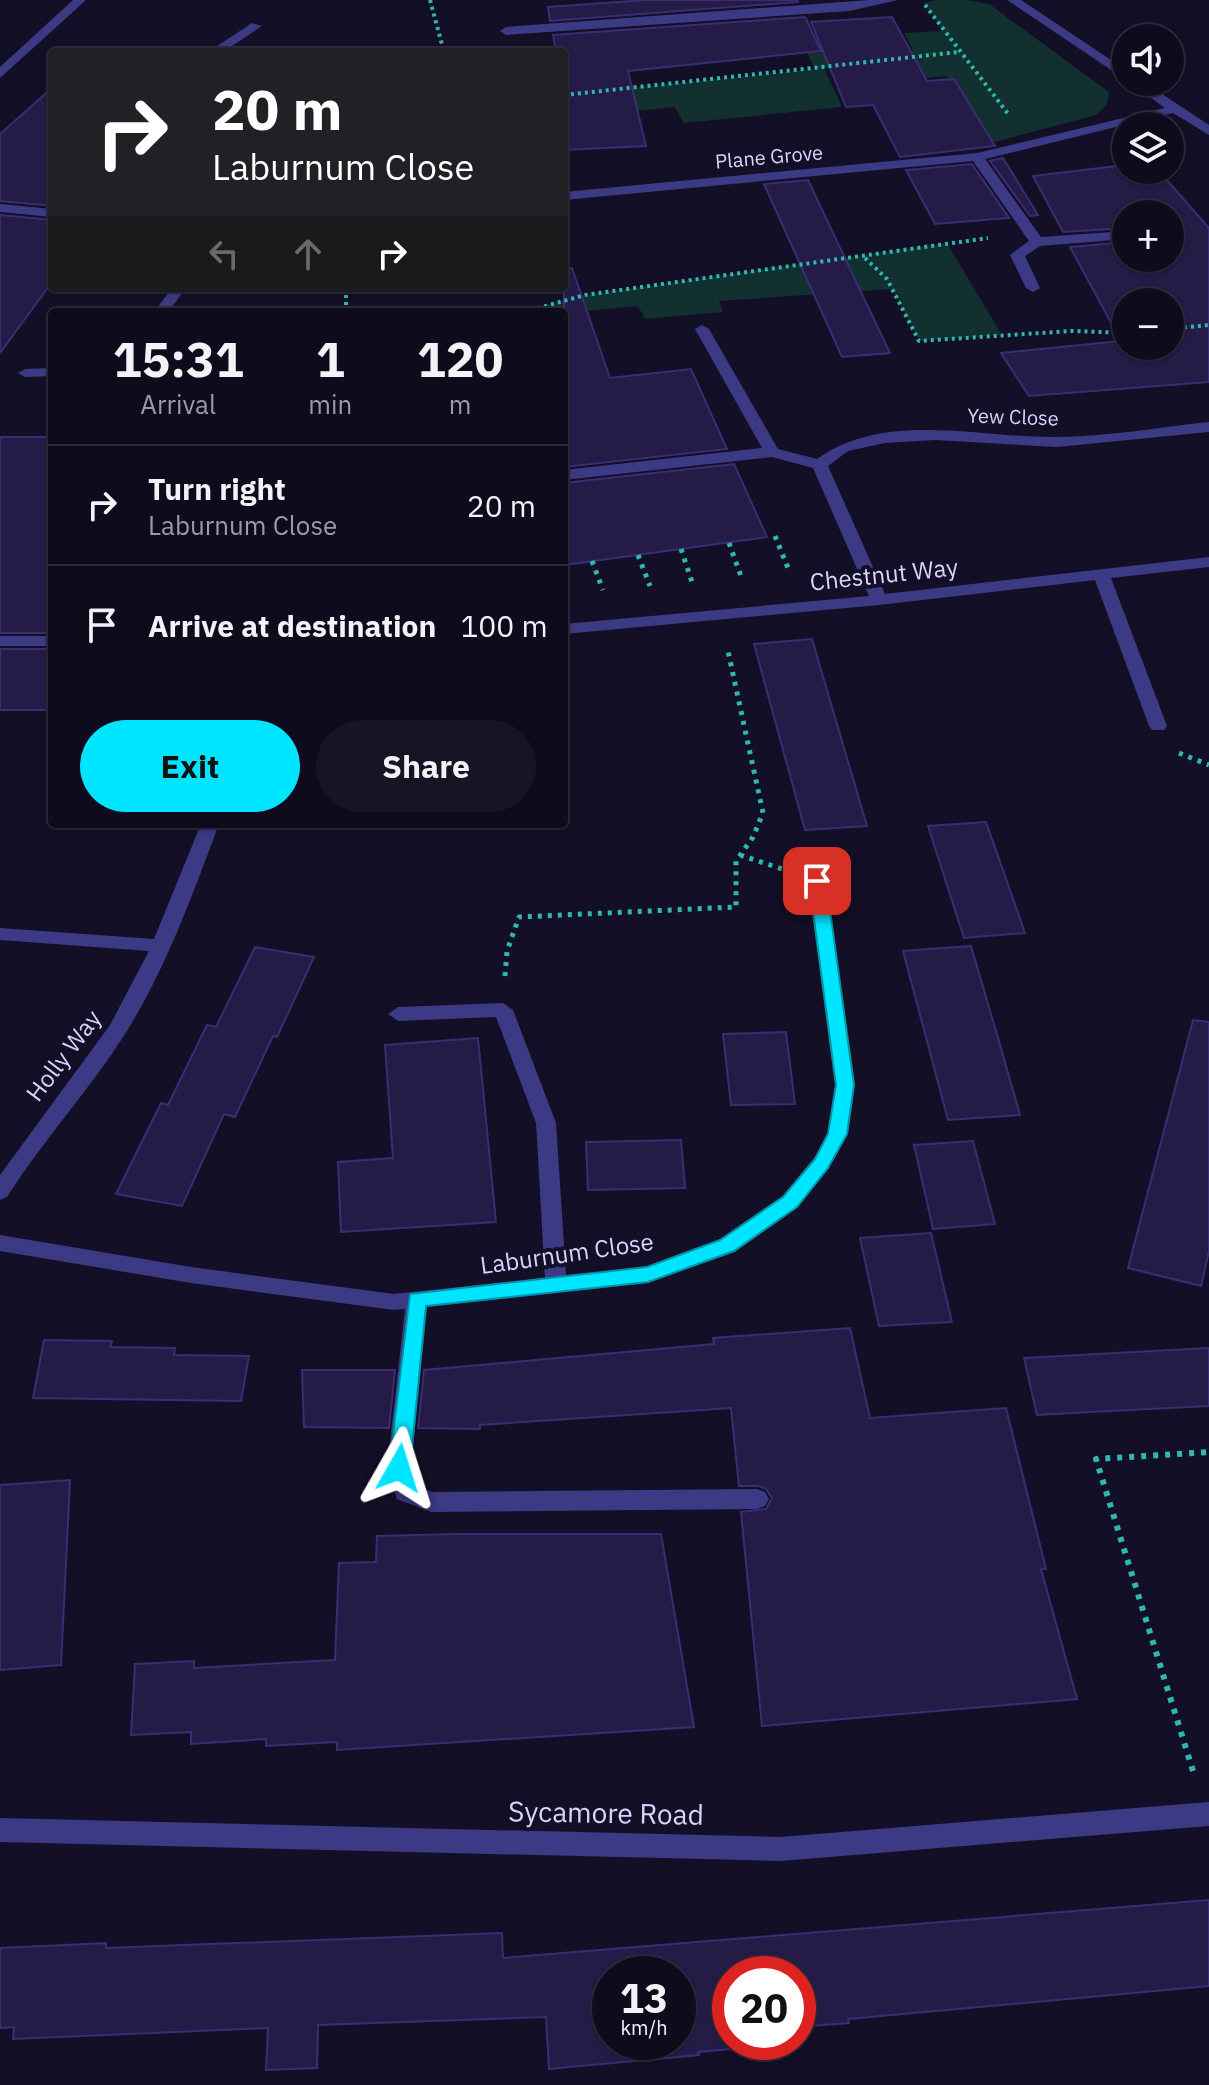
<!DOCTYPE html>
<meta charset="utf-8">
<style>
:root{--surface:#0e0b1c;--page:#171425;--text:#f1f3f6;--muted:#9b9ba3;--line:#2e2b3b;--accent:#00e5ff}
body{margin:0;font-family:"IBM Plex Sans",sans-serif;background:var(--page);color:var(--text);height:100vh;display:flex;flex-direction:column;font-size:30px;white-space:nowrap}
*{box-sizing:border-box;margin:0}
p{font-size:26px;color:var(--muted)}
.icon{flex:none;width:44px;height:44px;fill:none;stroke:currentColor;stroke-width:2;stroke-linecap:round;stroke-linejoin:round}
.map{position:relative;flex:1;overflow:hidden}
.drawer{position:absolute;left:48px;top:308px;width:520px;height:520px;display:flex;flex-direction:column;background:var(--surface);border-radius:8px;box-shadow:0 2px 6px #0004,0 0 0 2px var(--line)}
.drawer>*{flex:none}
.guide{position:absolute;left:48px;top:48px;width:520px;height:244px;border-radius:8px;box-shadow:0 2px 6px #0004,0 0 0 2px var(--line);background:#202124;color:#fff;overflow:hidden}
.fabs{position:absolute;left:1112px;top:24px;display:grid;gap:16px}
.fabs a{display:grid;place-items:center;width:72px;height:72px;border-radius:50%;background:var(--surface);box-shadow:0 2px 6px #0004,0 0 0 2px var(--line);font-size:40px}
.speed{position:absolute;left:592px;top:1956px;display:flex;gap:16px;font-size:40px;font-weight:700;text-align:center}
.speed>*{display:grid;place-content:center;width:104px;height:104px;border-radius:50%;background:var(--surface);box-shadow:0 2px 6px #0004,0 0 0 2px var(--line);line-height:1}
.speed small{font-size:20px;font-weight:400}
.speed .limit{border:12px solid #d22;background:#fff;color:#111}
.pin{position:absolute;display:grid;place-items:center;width:68px;height:68px;color:#fff;margin:-34px;border-radius:16px;box-shadow:0 4px 12px #0006}
.me{position:absolute;width:88px;margin:-44px;rotate:6deg;stroke-linejoin:round;filter:drop-shadow(0 0 6px #0008)}
.turn{display:flex;align-items:center;gap:28px;height:168px;padding:0 32px;font-size:36px}
.turn .icon{width:104px;height:104px;stroke-width:2.5}
.turn b{display:block;font-size:56px;line-height:68px}
.lanes{display:flex;align-items:center;height:76px;padding:0 32px;background:#0003;justify-content:center;gap:40px;direction:ltr}
.lanes .off{opacity:.35}
.eta{display:flex;justify-content:space-evenly;align-items:center;height:136px;text-align:center}
.eta b{font-size:48px;font-weight:700;line-height:56px}
.primary-button{display:flex;gap:16px;margin-top:auto;padding:16px 32px}
.primary-button a{flex:1;height:92px;border-radius:48px;background:var(--accent);color:#111;font-size:32px;font-weight:700;line-height:92px;text-align:center}
.primary-button a+a{background:var(--page);color:var(--text)}
ul{padding:0;list-style:none}
li{display:flex;align-items:center;gap:24px;height:120px;padding:0 32px;border-top:2px solid var(--line)}
li div{flex:1}
li b{display:block;font-size:30px}
li em{font-style:normal}
.map>svg:first-child{display:block}
</style>
<div class="map">
<svg width="1209" height="2085" viewBox="0 0 1209 2085">
<rect width="100%" height="100%" fill="#130f26"/>
<path fill="#12302f" d="M937 0H968L989 4 1109 92 1107 104 1096 115 965 150 937 152 965 97 946 76 869 83 857 64 824 68 842 107 684 123 675 107 564 118V95L815 69 807 53 913 50 904 33 943 31 924 3Z
M947 243 1002 335 919 341 892 289 719 301 723 312 645 319 638 306 564 313 491 312 533 308 585 295Z"/>
<path fill="#241b47" stroke="#3b2d73" stroke-width="2" fill-rule="evenodd" d="M646 0H797L798 2 550 21 548 7Z
M805 17 821 51 628 71 646 146 564 150V52H556L553 35Z
M892 17 927 81 954 79 995 146 900 157 873 105 846 107 811 22Z
M52 88V206L0 201V134Z
M1003 158 1038 215 1030 216 990 161Z
M972 164 1009 218 935 224 906 170Z
M1126 165V170H1158L1209 228V382L1029 396 1001 353 1121 341 1070 247 1126 242V258H1170V214H1126V228L1063 232 1033 176ZM1126 302H1170V346H1126Z
M808 180 870 311 890 353 842 357 764 184Z
M0 215 52 220V282L0 353Z
M572 268 610 378 691 369 727 449 564 467V269Z
M0 437H52V633H0Z
M734 464 767 537 564 565V483Z
M812 639 839 731 867 826 805 830 754 644Z
M0 649H52V710H0Z
M986 822 1025 933 964 938 928 826Z
M971 946 998 1038 1020 1115 948 1120 903 951Z
M255 947 314 957 277 1037 273 1036 235 1117 224 1114 182 1206 116 1194 161 1103 168 1105 207 1025 216 1027Z
M1193 1020 1209 1022V1251L1201 1286 1128 1268Z
M786 1032 795 1104 731 1105 723 1034Z
M478 1038 496 1222 341 1232 338 1162 393 1158 385 1045Z
M681 1140 685 1188 588 1190 586 1142Z
M973 1141 995 1224 933 1229 914 1145Z
M931 1233 952 1322 879 1326 860 1238Z
M850 1328 870 1418 1006 1408 1046 1569H1041L1077 1699 762 1726 741 1512 766 1509 772 1498 766 1489 758 1486H739L731 1408 480 1425V1429L418 1428 424 1370 714 1344 713 1338Z
M44 1340 112 1341 110 1347 175 1348 174 1355 249 1356 241 1401 33 1398Z
M1209 1348V1406L1110 1411 1037 1415 1024 1358Z
M302 1370H395L389 1428 304 1427Z
M70 1480 61 1665 0 1670V1485Z
M455 1534H661L694 1727 337 1750V1742L266 1746V1739L191 1744V1732L131 1735 135 1664 194 1661V1668L335 1660 339 1563 376 1562 377 1536Z
M1209 1900V1986L848 2019 849 2023 798 2027V1974H730V2042H779V2045L698 2052 699 2055 549 2069 546 2017 318 2025 317 2068 266 2070 268 2028 13 2039 14 2027 0 2028V1948L106 1943V1948L502 1933 503 1958ZM610 1974H678V2042H610Z"/>
<g fill="none" stroke-linecap="round" stroke-linejoin="round">
<path stroke="#2fb8b0" stroke-width="4" stroke-dasharray="3 4" stroke-linecap="butt" d="M430 0 444 52
M925 5 1009 115
M564 95 959 52
M865 258 887 279 919 341 1071 331 1126 333
M346 288V312
M524 312 585 295 988 238
M1170 329 1209 325"/>
<path stroke="#2fb8b0" stroke-width="5" stroke-dasharray="4 6" stroke-linecap="butt" d="M775 536 790 573
M729 543 742 579
M681 549 692 582
M638 555 650 586
M592 561 603 590
M1179 753 1209 765
M740 855 785 870
M505 976 507 951 519 917 736 907V861L753 837 763 813 728 651"/>
<path stroke="#2fb8b0" stroke-width="6" stroke-dasharray="5 7" stroke-linecap="butt" d="M1193 1771 1096 1459 1209 1452"/>
<path fill="#3d3a85" fill-rule="evenodd" d="M73 0H86L0 78V67Z
M869 0H898L849 11 506 35 500 31 506 27Z
M1007 0H1021L1126 70V80Z
M252 23 262 26 223 52H208Z
M1129 82H1144L1209 125V135L1173 113 985 159 1041 237 1126 231V239L1040 246 1025 256 1040 288 1033 292 1026 288 1010 255 1029 241 973 161 564 200V192L977 153 1165 108Z
M0 204 52 209V217L0 212Z
M172 288H186L168 312H154Z
M702 325 709 329 778 449 817 459C885 410 979 438 1056 437 1107 437 1159 427 1209 422V432L1057 447 935 440 885 443 848 451 828 466 885 594 1209 557V567L1111 578 1167 726 1164 730H1152L1149 726 1095 580 879 605 564 634V624L869 596 813 468 772 457 564 480V470L762 448 695 329Z
M52 368V376L25 377 18 373 25 369Z
M0 636H52V646H0Z
M201 824H219C192 896 166 969 125 1034 89 1091 43 1140 7 1197L0 1200V1175L110 1025 149 951 0 940V928L154 939Z
M817 875 826 881 855 1085 848 1134 829 1168 797 1208 735 1252 648 1283 427 1307 411 1468 415 1486 432 1492 757 1489 765 1492 769 1499 765 1506 757 1509 431 1512 397 1499 387 1468 405 1309 394 1310 191 1283 0 1251V1235L191 1267 394 1294 545 1278 536 1123 496 1017 398 1021 388 1014 398 1007 503 1003 513 1010 556 1123 566 1275 646 1267 719 1240 783 1196 814 1158 828 1134 835 1085 808 881Z
M1209 1802V1826L781 1861 0 1842V1818L781 1837Z"/>
</g>
<path fill="#00e5ff" stroke="#0095a6" stroke-width="2" d="M817 875 826 881 854 1085 847 1134 828 1168 797 1207 734 1251 648 1282 426 1306 410 1468 407 1474 399 1477 392 1474 389 1468 410 1294 647 1267 720 1240 783 1197 815 1159 828 1134 836 1085 809 881Z"/>
<g text-anchor="middle" stroke-width="8" stroke-linejoin="round" paint-order="stroke">
<g font-size="20" fill="#d9d4ff" stroke="#130f26">
<text transform="translate(769 157) rotate(-5)" y="7">Plane Grove</text>
<text transform="translate(1013 417) rotate(2)" y="7">Yew Close</text>
</g>
<g font-size="24" fill="#d9d4ff" stroke="#130f26">
<text transform="translate(884 575) rotate(-6)" y="8">Chestnut Way</text>
<text transform="translate(64 1056) rotate(-53)" y="8">Holly Way</text>
<text transform="translate(567 1254) rotate(-8)" y="8">Laburnum Close</text>
</g>
<g font-size="28" fill="#d9d4ff" stroke="#130f26">
<text transform="translate(606 1813) rotate(1)" y="10">Sycamore Road</text>
</g>
</g>
</svg>
<div class="fabs">
<a><svg class="icon" aria-label="sound" viewBox="0 0 24 24"><path d="M4 9h4l5-4v14l-5-4H4zM17 9q2 3 0 6"/></svg></a>
<a><svg class="icon" aria-label="layers" viewBox="0 0 24 24"><path d="M12 4l9 5-9 5-9-5zM3 14l9 5 9-5"/></svg></a>
<a>+</a>
<a>−</a>
</div>
<div class="speed"><div>13<small>km/h</small></div><div class="limit">20</div></div>
<div class="pin" style="left:817px;top:881px;background:#d93025"><svg class="icon" aria-label="arrive" viewBox="0 0 24 24"><path d="M6 21V4h12l-3 4 3 4H6"/></svg></div>
<svg class="me" style="left:399px;top:1468px" viewBox="-20 -20 40 40"><path d="M0-17L14 15 0 8-14 15z" fill="#00e5ff" stroke="#fff" stroke-width="4"/></svg>
<div class="guide">
<div class="turn"><svg class="icon" aria-label="right" viewBox="0 0 24 24"><path d="M7 20v-9h11M14 6l5 5-5 5"/></svg><div><b>20 m</b>Laburnum Close</div></div>
<div class="lanes"><svg class="icon off" aria-label="left" viewBox="0 0 24 24"><path d="M17 20v-9H6M10 6l-5 5 5 5"/></svg><svg class="icon off" aria-label="ahead" viewBox="0 0 24 24"><path d="M12 20V5M6 11l6-6 6 6"/></svg><svg class="icon" aria-label="right" viewBox="0 0 24 24"><path d="M7 20v-9h11M14 6l5 5-5 5"/></svg></div>
</div>
<section class="drawer">
<div class="eta">
<div><b>15:31</b><p>Arrival</p></div>
<div><b>1</b><p>min</p></div>
<div><b>120</b><p>m</p></div>
</div>
<ul>
<li><svg class="icon" aria-label="right" viewBox="0 0 24 24"><path d="M7 20v-9h11M14 6l5 5-5 5"/></svg><div><b>Turn right</b><p>Laburnum Close</p></div><em>20 m</em></li>
<li><svg class="icon" aria-label="arrive" viewBox="0 0 24 24"><path d="M6 21V4h12l-3 4 3 4H6"/></svg><div><b>Arrive at destination</b></div><em>100 m</em></li>
</ul>
<div class="primary-button"><a>Exit</a><a>Share</a></div>
</section>
</div>
